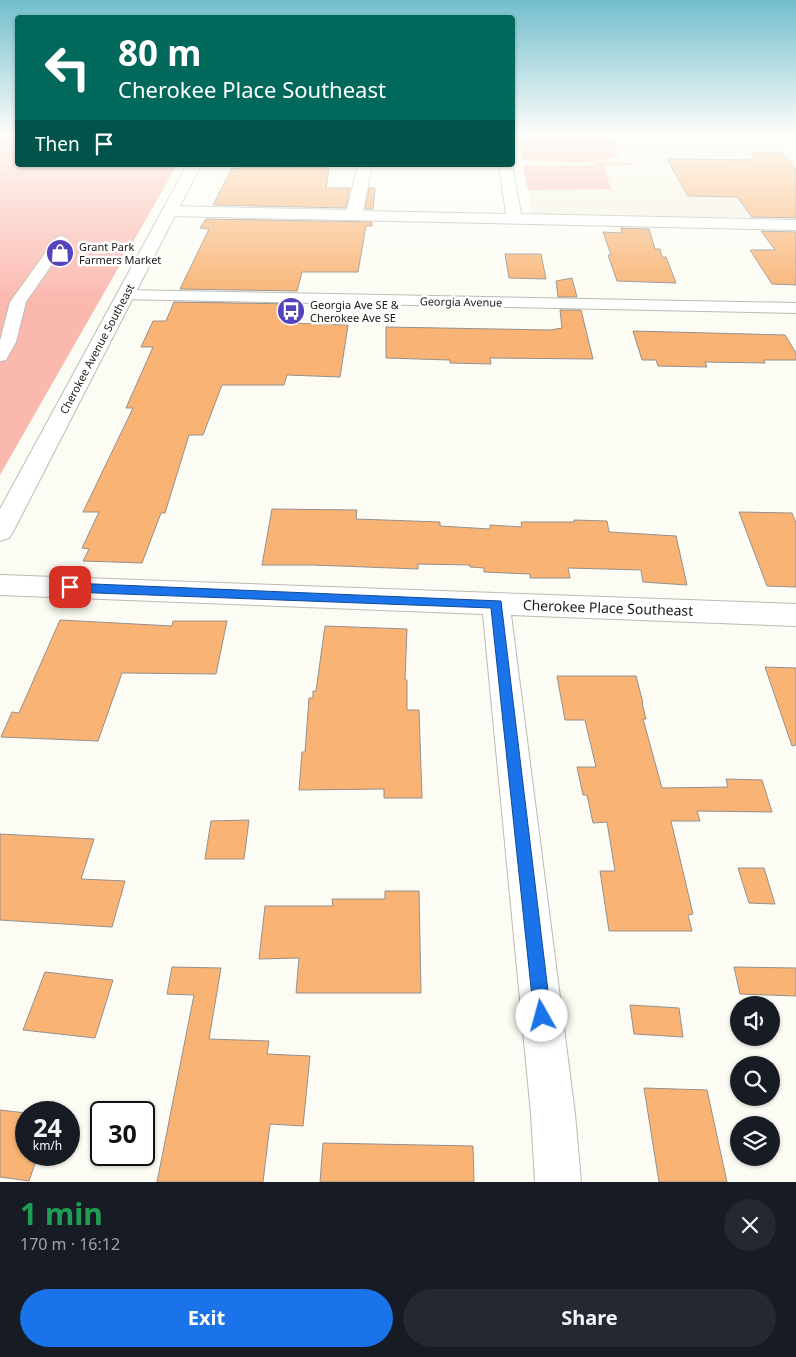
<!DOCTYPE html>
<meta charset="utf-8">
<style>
:root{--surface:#171b24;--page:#242831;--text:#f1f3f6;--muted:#9ea1a6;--accent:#1a73e8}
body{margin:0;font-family:"Noto Sans",sans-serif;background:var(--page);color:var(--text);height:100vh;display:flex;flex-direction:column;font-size:19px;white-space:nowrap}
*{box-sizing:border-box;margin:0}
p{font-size:16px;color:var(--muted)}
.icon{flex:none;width:28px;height:28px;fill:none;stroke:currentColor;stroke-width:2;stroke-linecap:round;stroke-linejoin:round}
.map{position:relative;height:1182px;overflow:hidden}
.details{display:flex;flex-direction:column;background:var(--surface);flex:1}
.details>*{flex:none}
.top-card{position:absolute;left:15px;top:15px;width:500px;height:152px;border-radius:5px;box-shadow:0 1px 4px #0004;background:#00695c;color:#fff;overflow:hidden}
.buttons{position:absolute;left:730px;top:996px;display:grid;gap:10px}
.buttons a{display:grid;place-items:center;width:50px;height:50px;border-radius:50%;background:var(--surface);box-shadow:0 1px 4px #0004;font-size:25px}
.speed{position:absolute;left:15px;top:1101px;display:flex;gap:10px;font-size:25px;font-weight:700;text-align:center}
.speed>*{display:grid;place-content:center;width:65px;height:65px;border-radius:50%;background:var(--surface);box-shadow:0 1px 4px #0004;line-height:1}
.speed small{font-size:12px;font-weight:400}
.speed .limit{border:2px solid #111;border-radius:8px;background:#fff;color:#111}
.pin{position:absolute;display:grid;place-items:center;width:42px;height:42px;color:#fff;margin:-21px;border-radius:10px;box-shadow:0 2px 8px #0006}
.me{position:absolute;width:55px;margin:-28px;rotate:353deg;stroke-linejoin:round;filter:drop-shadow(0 0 4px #0008)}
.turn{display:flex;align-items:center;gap:18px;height:105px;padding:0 20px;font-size:22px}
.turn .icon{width:65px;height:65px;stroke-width:2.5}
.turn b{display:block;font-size:35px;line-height:42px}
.then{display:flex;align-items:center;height:48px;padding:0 20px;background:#0003;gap:10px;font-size:19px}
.round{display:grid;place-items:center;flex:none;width:52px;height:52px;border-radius:26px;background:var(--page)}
.headline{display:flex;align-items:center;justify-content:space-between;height:85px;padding:0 20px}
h1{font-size:30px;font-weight:700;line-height:38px;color:#1e9e55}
.primary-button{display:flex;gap:10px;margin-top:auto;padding:10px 20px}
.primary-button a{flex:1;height:58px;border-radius:30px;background:var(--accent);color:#fff;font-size:20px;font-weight:700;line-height:58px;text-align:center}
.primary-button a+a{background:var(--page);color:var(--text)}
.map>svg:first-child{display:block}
</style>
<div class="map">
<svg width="796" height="1182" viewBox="0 0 796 1182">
<rect width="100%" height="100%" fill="#fdfcf4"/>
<path fill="#f4f1e2" d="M516 135H774L796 160V218L533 214Z"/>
<path fill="#fbb8af" d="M0 135H17L18 165H177L0 475Z
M516 135H615L614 141 620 155C595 167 550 160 522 160Z
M595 162 630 163 632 165 603 164 611 189 528 190 523 166H592Z"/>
<path fill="#f9b374" stroke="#96908c" d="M751 153H782L796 169V218L752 217 737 197 688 196 667 159 756 160Z
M295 165H323V168H329L326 188H350L346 208 213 205 232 168 237 169 239 166 295 167Z
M369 188H375L373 209H365Z
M206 219 372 222V226H366L358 272H302L297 291 180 289 209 229 200 228Z
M621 228 649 229 655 249H660L662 257H666L676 283 617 281 608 255H611L603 232 622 233Z
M761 231 796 232V285L772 284 750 250H775Z
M505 254H541L546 279 509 278Z
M572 278 577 297H558L556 281Z
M174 302 294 304 290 323 348 325 340 377 287 375 284 385H222L203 435H189L165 513H161L142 563 83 561 89 549 82 548 99 512H83L133 408H126L153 347H141L153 321H166Z
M560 310H581L593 359 490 358 491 364 450 363V360L386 358V327L550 330 562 328Z
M633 331 785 335 796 353V360H764L765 363 705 362 707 367 658 366 656 360H642Z
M272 509 357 510 356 519 440 522V526L490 529V525L522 527 521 522H574V520L607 521 609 532 676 536 687 585 643 582 641 570 568 568 570 578H530V574L484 572V568L470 567V565L418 564V569L313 565H262Z
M739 512 792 513 796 523V587L767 586Z
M60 620 172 626 173 621H227L216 674 122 673 98 741 1 737 12 712 19 713Z
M325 626 407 629 405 680H407V710H419L422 798H384V789L299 790 302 752H305L309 698H313V691H316Z
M765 667 796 668V745L792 746Z
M557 676H636L643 703H642L646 719H643L662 788 728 787 726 779 762 780 772 812 697 811 700 821H671L693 914 688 915 692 931H609L600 871H615L607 822 593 823 587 795H583L577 767H596L585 720H565Z
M249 820 244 859H205L211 821Z
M0 834 94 839 81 879 125 881 112 927 0 920Z
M738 868H764L775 904 749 903Z
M385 891H419L421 993H296L299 958 259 959 265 906H333L332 899H385Z
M172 967 221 968 209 1039 269 1041 267 1054 310 1056 303 1126 270 1124 263 1182H157L194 995 167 994Z
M734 967 796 968V996L740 994Z
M45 972 113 980 95 1038 23 1030Z
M630 1005 679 1008 683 1037 634 1034Z
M644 1088 707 1090 727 1182H659Z
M0 1110 26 1113V1155H38L29 1181 0 1177Z
M323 1143 473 1146 474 1182H320Z"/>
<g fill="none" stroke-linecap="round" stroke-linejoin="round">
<defs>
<path id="pedestrian" d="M62 236 69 240 26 302 16 342 6 360 0 361V341L10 302 57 237Z"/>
<path id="minor" d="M782 135H795L796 147 791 146Z
M358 165H372L363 211 506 214 499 165H512L521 214 796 220V230L170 216 165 214 162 211 165 208 170 206 347 210Z
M0 575 796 604V626L511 615 575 1114 581 1182H535L531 1114 483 614 0 595Z"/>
<path id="tertiary" d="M187 165H201L13 532 9 538 0 541V509Z"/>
<path id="secondary" d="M125 290 796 303V313L119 299 116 295 119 291Z"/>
</defs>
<use href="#pedestrian" stroke="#bbbab3" stroke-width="2"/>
<use href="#minor" stroke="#bbbab3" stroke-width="2"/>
<use href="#tertiary" stroke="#bbbab3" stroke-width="2"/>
<use href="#secondary" stroke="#bbbab3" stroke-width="2"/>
<use href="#pedestrian" fill="#fff" fill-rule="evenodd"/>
<use href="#minor" fill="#fff" fill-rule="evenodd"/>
<use href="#tertiary" fill="#fff" fill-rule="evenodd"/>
<use href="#secondary" fill="#fff" fill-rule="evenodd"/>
</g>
<linearGradient id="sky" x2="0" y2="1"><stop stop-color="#73becd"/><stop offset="0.45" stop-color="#fefefa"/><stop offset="1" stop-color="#fefefa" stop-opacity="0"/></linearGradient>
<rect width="796" height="300" fill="url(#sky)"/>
<path fill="#1a73e8" stroke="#114b97" d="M70 583 501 601 551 1016 548 1022 542 1024 536 1022 534 1016 491 608 70 592 65 587Z"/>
<defs>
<symbol id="shop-disc" viewBox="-11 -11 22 22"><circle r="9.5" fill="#5444bb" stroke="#fff"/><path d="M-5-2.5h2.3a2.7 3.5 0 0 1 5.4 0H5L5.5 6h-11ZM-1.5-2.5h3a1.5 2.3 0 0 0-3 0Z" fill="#fff"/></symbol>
<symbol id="bus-disc" viewBox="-11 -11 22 22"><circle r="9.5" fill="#5444bb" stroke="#fff"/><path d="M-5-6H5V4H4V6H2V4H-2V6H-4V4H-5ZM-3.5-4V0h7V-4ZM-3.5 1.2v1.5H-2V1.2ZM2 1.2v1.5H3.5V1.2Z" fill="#fff"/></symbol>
</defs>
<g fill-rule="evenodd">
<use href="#shop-disc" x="44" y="237" width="32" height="32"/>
<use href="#bus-disc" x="275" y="295" width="32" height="32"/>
</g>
<g text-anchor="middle" stroke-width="5" stroke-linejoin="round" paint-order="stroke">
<g font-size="11" fill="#181815" stroke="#fff" text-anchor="start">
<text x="79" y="251">Grant Park<tspan x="79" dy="13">Farmers Market</tspan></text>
<text x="310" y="309">Georgia Ave SE &amp;<tspan x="310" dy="13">Cherokee Ave SE</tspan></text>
</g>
<g font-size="11" fill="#181815" stroke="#fff">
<text transform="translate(461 302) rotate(1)" y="4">Georgia Avenue</text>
<text transform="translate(97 349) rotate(-62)" y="4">Cherokee Avenue Southeast</text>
</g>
<g font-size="14" fill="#181815" stroke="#fff">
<text transform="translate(608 608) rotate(2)" y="5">Cherokee Place Southeast</text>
</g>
</g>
</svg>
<div class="buttons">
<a><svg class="icon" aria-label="sound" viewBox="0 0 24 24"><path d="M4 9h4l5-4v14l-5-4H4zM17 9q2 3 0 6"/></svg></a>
<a><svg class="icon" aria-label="search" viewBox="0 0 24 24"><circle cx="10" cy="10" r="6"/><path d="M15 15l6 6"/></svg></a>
<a><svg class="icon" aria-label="layers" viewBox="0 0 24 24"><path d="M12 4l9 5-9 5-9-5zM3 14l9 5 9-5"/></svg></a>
</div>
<div class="speed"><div>24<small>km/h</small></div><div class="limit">30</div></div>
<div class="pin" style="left:70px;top:587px;background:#d93025"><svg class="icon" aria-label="arrive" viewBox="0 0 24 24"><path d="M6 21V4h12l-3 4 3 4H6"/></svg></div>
<svg class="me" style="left:542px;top:1016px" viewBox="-20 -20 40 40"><circle r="19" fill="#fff"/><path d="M0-13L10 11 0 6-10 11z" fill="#1a73e8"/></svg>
<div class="top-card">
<div class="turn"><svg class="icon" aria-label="left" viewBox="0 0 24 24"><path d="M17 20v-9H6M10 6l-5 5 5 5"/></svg><div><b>80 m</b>Cherokee Place Southeast</div></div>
<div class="then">Then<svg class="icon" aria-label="arrive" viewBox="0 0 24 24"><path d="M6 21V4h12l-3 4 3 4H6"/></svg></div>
</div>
</div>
<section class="details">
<div class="headline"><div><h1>1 min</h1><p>170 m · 16:12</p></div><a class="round"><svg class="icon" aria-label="close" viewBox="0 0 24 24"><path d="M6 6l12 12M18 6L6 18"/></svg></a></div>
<div class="primary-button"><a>Exit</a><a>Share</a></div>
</section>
